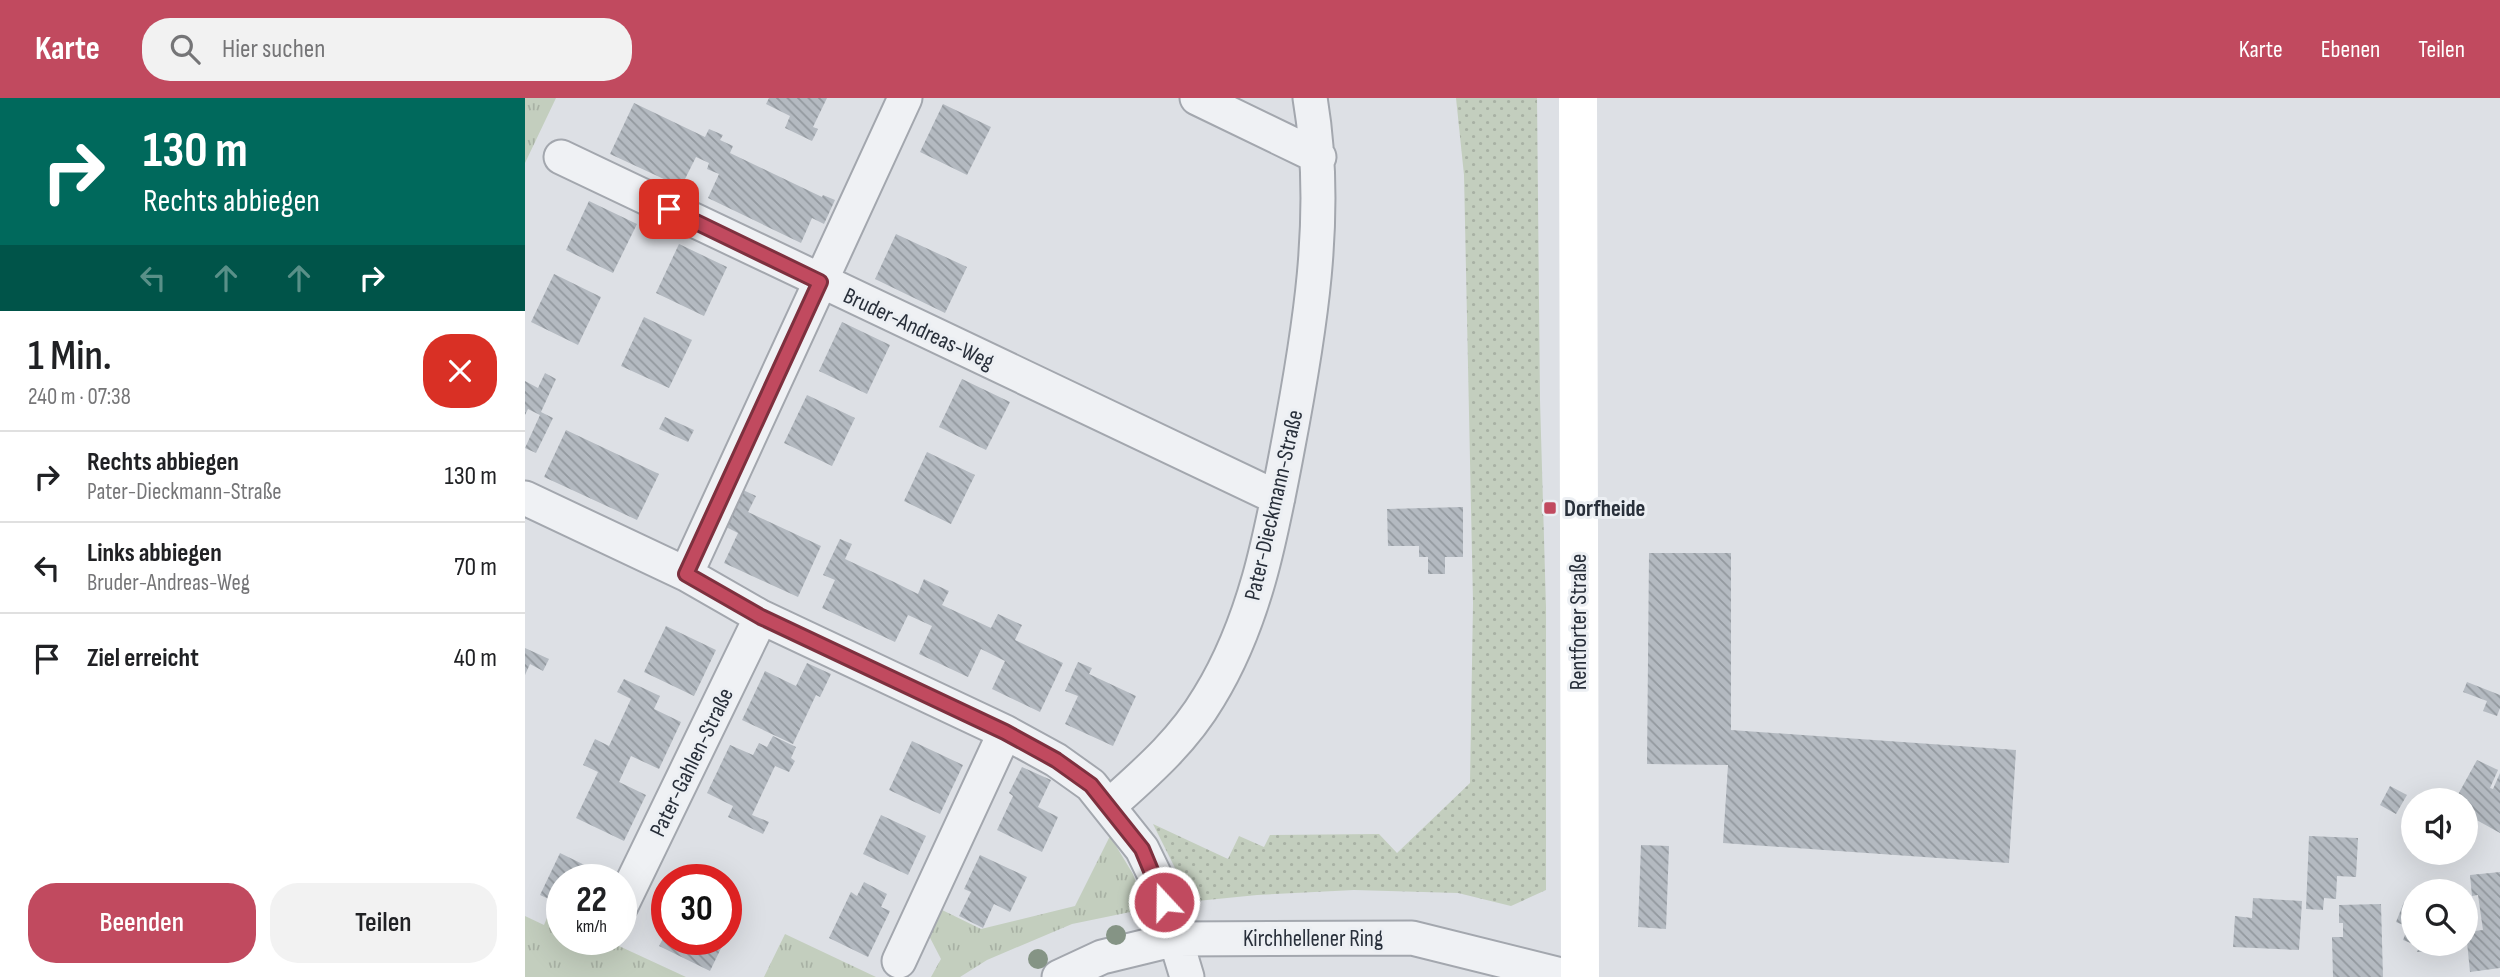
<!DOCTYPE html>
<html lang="de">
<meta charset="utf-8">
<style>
:root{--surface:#fff;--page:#f2f2f2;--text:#202124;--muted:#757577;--line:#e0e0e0;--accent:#c14a5f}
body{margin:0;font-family:"Sofia Sans Condensed",sans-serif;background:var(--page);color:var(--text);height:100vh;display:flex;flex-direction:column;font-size:26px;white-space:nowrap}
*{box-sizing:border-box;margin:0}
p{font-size:23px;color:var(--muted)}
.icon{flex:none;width:38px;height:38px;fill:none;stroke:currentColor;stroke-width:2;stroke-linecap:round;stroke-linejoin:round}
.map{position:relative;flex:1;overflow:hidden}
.details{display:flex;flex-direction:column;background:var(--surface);width:525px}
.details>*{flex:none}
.top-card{background:#00695c;color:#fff;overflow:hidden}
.tools{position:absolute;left:1876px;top:690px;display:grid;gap:14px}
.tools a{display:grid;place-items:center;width:77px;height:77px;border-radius:50%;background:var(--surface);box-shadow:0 7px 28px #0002;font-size:35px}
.speed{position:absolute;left:21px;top:766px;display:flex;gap:14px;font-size:35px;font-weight:700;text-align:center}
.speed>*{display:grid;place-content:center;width:91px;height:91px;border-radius:50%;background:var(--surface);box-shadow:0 7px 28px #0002;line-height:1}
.speed small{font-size:18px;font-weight:400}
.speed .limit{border:10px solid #d22;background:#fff;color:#111}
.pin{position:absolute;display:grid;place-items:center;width:60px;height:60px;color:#fff;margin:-30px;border-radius:14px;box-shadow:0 4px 10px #0006}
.me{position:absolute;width:77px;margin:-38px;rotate:339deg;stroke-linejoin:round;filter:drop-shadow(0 0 5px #0008)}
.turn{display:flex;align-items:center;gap:24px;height:147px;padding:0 28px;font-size:32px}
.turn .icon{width:91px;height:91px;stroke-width:2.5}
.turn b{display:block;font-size:49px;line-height:60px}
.lanes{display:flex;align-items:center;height:66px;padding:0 28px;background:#0003;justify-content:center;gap:35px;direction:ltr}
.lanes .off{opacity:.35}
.round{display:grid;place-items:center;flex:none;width:74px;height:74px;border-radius:28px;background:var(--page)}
.headline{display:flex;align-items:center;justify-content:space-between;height:119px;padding:0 28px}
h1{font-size:42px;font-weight:600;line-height:52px}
.button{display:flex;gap:14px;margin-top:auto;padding:14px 28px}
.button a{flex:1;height:80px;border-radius:28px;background:var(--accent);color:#fff;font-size:28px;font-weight:600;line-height:80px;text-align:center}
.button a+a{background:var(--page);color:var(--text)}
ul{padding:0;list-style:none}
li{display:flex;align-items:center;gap:21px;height:91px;padding:0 28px;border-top:2px solid var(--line)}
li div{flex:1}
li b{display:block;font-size:26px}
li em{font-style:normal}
header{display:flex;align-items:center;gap:42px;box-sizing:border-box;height:98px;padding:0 35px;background:var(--accent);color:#fff}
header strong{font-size:33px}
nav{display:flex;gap:38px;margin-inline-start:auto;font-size:24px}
.search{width:490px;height:63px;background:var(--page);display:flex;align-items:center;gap:18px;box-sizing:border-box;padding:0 24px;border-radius:28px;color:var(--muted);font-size:26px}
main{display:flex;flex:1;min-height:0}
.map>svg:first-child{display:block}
</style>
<header>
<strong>Karte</strong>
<div class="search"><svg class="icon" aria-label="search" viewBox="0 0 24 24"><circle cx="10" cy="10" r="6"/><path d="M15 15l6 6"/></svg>Hier suchen</div>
<nav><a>Karte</a><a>Ebenen</a><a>Teilen</a></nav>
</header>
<main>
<section class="details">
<div class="top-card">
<div class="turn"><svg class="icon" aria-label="right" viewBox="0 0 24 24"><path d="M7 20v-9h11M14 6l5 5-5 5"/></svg><div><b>130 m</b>Rechts abbiegen</div></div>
<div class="lanes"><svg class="icon off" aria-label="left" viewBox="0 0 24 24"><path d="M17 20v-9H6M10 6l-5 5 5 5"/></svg><svg class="icon off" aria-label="ahead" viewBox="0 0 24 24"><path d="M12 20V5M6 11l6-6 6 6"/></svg><svg class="icon off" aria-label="ahead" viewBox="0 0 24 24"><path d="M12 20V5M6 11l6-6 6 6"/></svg><svg class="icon" aria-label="right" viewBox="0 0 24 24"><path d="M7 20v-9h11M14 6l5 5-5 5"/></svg></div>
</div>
<div class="headline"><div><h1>1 Min.</h1><p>240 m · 07:38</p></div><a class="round" style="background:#d93025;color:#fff"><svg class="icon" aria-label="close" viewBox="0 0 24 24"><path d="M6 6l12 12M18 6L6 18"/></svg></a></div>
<ul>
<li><svg class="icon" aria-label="right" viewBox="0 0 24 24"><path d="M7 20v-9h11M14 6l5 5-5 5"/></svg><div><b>Rechts abbiegen</b><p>Pater-Dieckmann-Straße</p></div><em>130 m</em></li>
<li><svg class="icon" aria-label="left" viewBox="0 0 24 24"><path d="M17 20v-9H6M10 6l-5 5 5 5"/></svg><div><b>Links abbiegen</b><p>Bruder-Andreas-Weg</p></div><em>70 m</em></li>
<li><svg class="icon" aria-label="arrive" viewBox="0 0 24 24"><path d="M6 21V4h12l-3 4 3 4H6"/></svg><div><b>Ziel erreicht</b></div><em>40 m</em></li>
</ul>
<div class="button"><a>Beenden</a><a>Teilen</a></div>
</section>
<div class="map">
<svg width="1975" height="879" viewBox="0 0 1975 879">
<defs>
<pattern id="grass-dots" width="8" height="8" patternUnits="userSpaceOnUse" patternTransform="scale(1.75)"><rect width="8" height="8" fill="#c3cebe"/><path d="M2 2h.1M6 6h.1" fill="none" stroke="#a8b1a4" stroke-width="1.8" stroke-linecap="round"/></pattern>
<pattern id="park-tufts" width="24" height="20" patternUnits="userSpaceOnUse" patternTransform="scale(1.75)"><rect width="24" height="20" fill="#c3cebe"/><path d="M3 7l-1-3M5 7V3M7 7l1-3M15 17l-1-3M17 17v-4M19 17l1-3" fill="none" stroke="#a8b1a4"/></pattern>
<pattern id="building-back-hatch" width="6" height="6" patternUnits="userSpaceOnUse" patternTransform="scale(1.75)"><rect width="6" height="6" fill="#b4bac1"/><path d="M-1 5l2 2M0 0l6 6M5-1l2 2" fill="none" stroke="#92989e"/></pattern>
</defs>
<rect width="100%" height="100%" fill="#dde0e5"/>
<path fill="url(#grass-dots)" d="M931 0H1012L1015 302 1021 509V792L986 808 933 795 829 792 732 797 662 804 654 778 628 726 703 761 714 738 739 749 745 737 854 736 872 755 945 685 948 505 939 77Z"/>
<path fill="url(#park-tufts)" d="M0 0H31L0 65Z
M585 738 608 776 620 811 547 826 462 862 435 879H406L416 861 402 834 413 810 456 831 550 808Z
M24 815 37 821V842H81L161 879H0V818L19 827Z
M260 836 351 879H239Z"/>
<path fill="url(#building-back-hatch)" d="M244 0H302L288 29 293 31 287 43 260 30 265 18 241 6Z
M109 5 180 39 184 31 198 37 195 42 208 48 205 55 297 99 298 97 310 102 299 126 287 120 276 145 183 100 194 76 182 71 184 65 171 59 156 89 85 56Z
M418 6 466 29 442 77 395 54Z
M64 103 112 126 88 175 41 152Z
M371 136 442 169 420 215 350 181Z
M154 146 202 169 179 218 131 195Z
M29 176 76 199 53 247 6 224Z
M119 219 167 242 144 290 96 268Z
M317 224 365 247 342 296 294 273Z
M20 275 31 281 16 314 28 320 11 355 0 350 15 317 3 311 0 317V283L13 290Z
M437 281 485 304 461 352 414 329Z
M282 297 330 320 307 368 259 345Z
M140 319 169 332 163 344 134 331Z
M41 332 134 376 112 422 19 379Z
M402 354 450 377 426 426 379 403Z
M218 392 231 398 223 414 296 448 273 499 199 465 213 435 201 429Z
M938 409V459H920V476H903V459H894V448H863L862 411Z
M315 441 327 446 320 461 369 484 393 496 399 481 411 487 424 493 417 507 466 530 473 516 497 527 490 542 538 565 515 614 467 591 480 563 456 551 443 579 394 556 407 528 383 517 370 544 297 510 310 482 298 477Z
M1124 455H1206V632L1491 652 1484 765 1198 745 1203 667 1122 666Z
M141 528 191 552 169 598 119 574Z
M0 550 24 561 18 573 5 566 0 577Z
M553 564 567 570 564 576 611 598 588 648 540 626 553 598 540 593Z
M282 565 306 576 295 599 291 597 268 646 217 622 240 573 271 588Z
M99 581 135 598 129 611 156 624 134 671 106 658 94 684 121 697 99 743 51 720 73 674 58 667 70 641 84 648 106 601 92 594Z
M1942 584 1975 597V610L1972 618 1958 613 1962 603 1938 594Z
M248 638 271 649 266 660 270 663 264 674 250 668 227 717 244 724 238 736 203 719 208 708 182 695 205 647 228 657 234 645 242 649Z
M387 643 438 667 415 716 364 692Z
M1952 662 1973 672 1965 690 1968 691 1975 675V735L1948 720 1941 738V702H1930Z
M497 669 526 682 513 709 533 719 517 754 472 732 488 698 484 695Z
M1865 688 1882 697 1871 716 1855 707Z
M356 717 401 738 383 777 338 756Z
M1784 738 1833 740 1831 779 1812 778 1811 801 1799 800 1798 812 1781 811Z
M1116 747 1144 748 1141 831 1113 829Z
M35 755 80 777 78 782H37V807L15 797Z
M455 757 502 779 485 814 469 806 458 830 434 818 446 794 439 791Z
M1975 774V870L1945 874 1941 834 1958 832 1953 797 1947 798 1945 777Z
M339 784 362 796 356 809 365 813 343 859 304 840 326 794 332 798Z
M1728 800 1777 803 1774 852 1708 849 1710 818 1727 820Z
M1879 804 1888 808V846L1878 842 1883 829 1871 824Z
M1856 806 1858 879H1808L1807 839H1818V825H1814V807Z
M142 833V842H200L185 873 134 848Z
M1896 845H1922L1923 852 1892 854Z"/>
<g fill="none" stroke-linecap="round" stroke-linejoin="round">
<defs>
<path id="street" d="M672 0 794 59
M36 59 753 400
M0 400 161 476 236 519 480 634 531 662 566 687 617 751 634 786 662 879
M161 476 380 0
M584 708C622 674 658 643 684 599 730 524 746 438 762 353 784 238 805 116 785 0
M96 808 236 519
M374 863 480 634
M534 879 577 859 651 841 887 840 1044 879"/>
</defs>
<use href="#street" stroke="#a3a7ae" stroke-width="37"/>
<use href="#street" stroke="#eff1f4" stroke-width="33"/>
<path stroke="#fff" stroke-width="38" d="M1053 0 1055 879"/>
</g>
<g fill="#859485">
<circle cx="591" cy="837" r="10"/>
<circle cx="513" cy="861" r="10"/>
</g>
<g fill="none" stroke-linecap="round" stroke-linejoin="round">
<defs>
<path id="route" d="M144 111 295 184 161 476 236 519 480 634 531 662 566 687 617 751 639 804"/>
</defs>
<use href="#route" stroke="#7d303e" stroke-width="18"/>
<use href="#route" stroke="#c14a5f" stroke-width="12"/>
</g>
<rect fill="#c14a5f" stroke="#eceff3" stroke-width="2.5" x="1018" y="403" width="14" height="14" rx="3.5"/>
<g text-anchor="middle" stroke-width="6" stroke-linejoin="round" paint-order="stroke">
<g font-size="23" fill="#282f3a" stroke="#eceff3">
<text transform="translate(394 230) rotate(25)" y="8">Bruder-Andreas-Weg</text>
<text transform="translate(748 407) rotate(-77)" y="8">Pater-Dieckmann-Straße</text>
<text transform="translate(1053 524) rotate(-90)" y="8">Rentforter Straße</text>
<text transform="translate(166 664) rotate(-64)" y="8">Pater-Gahlen-Straße</text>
<text x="788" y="848">Kirchhellener Ring</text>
</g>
<g font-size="23" font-weight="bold" fill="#282f3a" stroke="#eceff3" text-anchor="start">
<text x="1039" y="418">Dorfheide</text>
</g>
</g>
</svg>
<div class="tools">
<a><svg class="icon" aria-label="sound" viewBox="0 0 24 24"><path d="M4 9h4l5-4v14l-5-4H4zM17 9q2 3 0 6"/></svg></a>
<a><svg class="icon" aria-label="search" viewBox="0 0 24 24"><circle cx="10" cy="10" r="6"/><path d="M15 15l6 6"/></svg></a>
</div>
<div class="speed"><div>22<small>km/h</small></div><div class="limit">30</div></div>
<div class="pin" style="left:144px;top:111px;background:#d93025"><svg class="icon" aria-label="arrive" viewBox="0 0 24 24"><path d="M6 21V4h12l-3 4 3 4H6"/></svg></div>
<svg class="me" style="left:639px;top:804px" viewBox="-20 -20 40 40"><circle r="17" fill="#c14a5f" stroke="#fff" stroke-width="3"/><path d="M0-11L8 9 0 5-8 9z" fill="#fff"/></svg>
</div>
</main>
